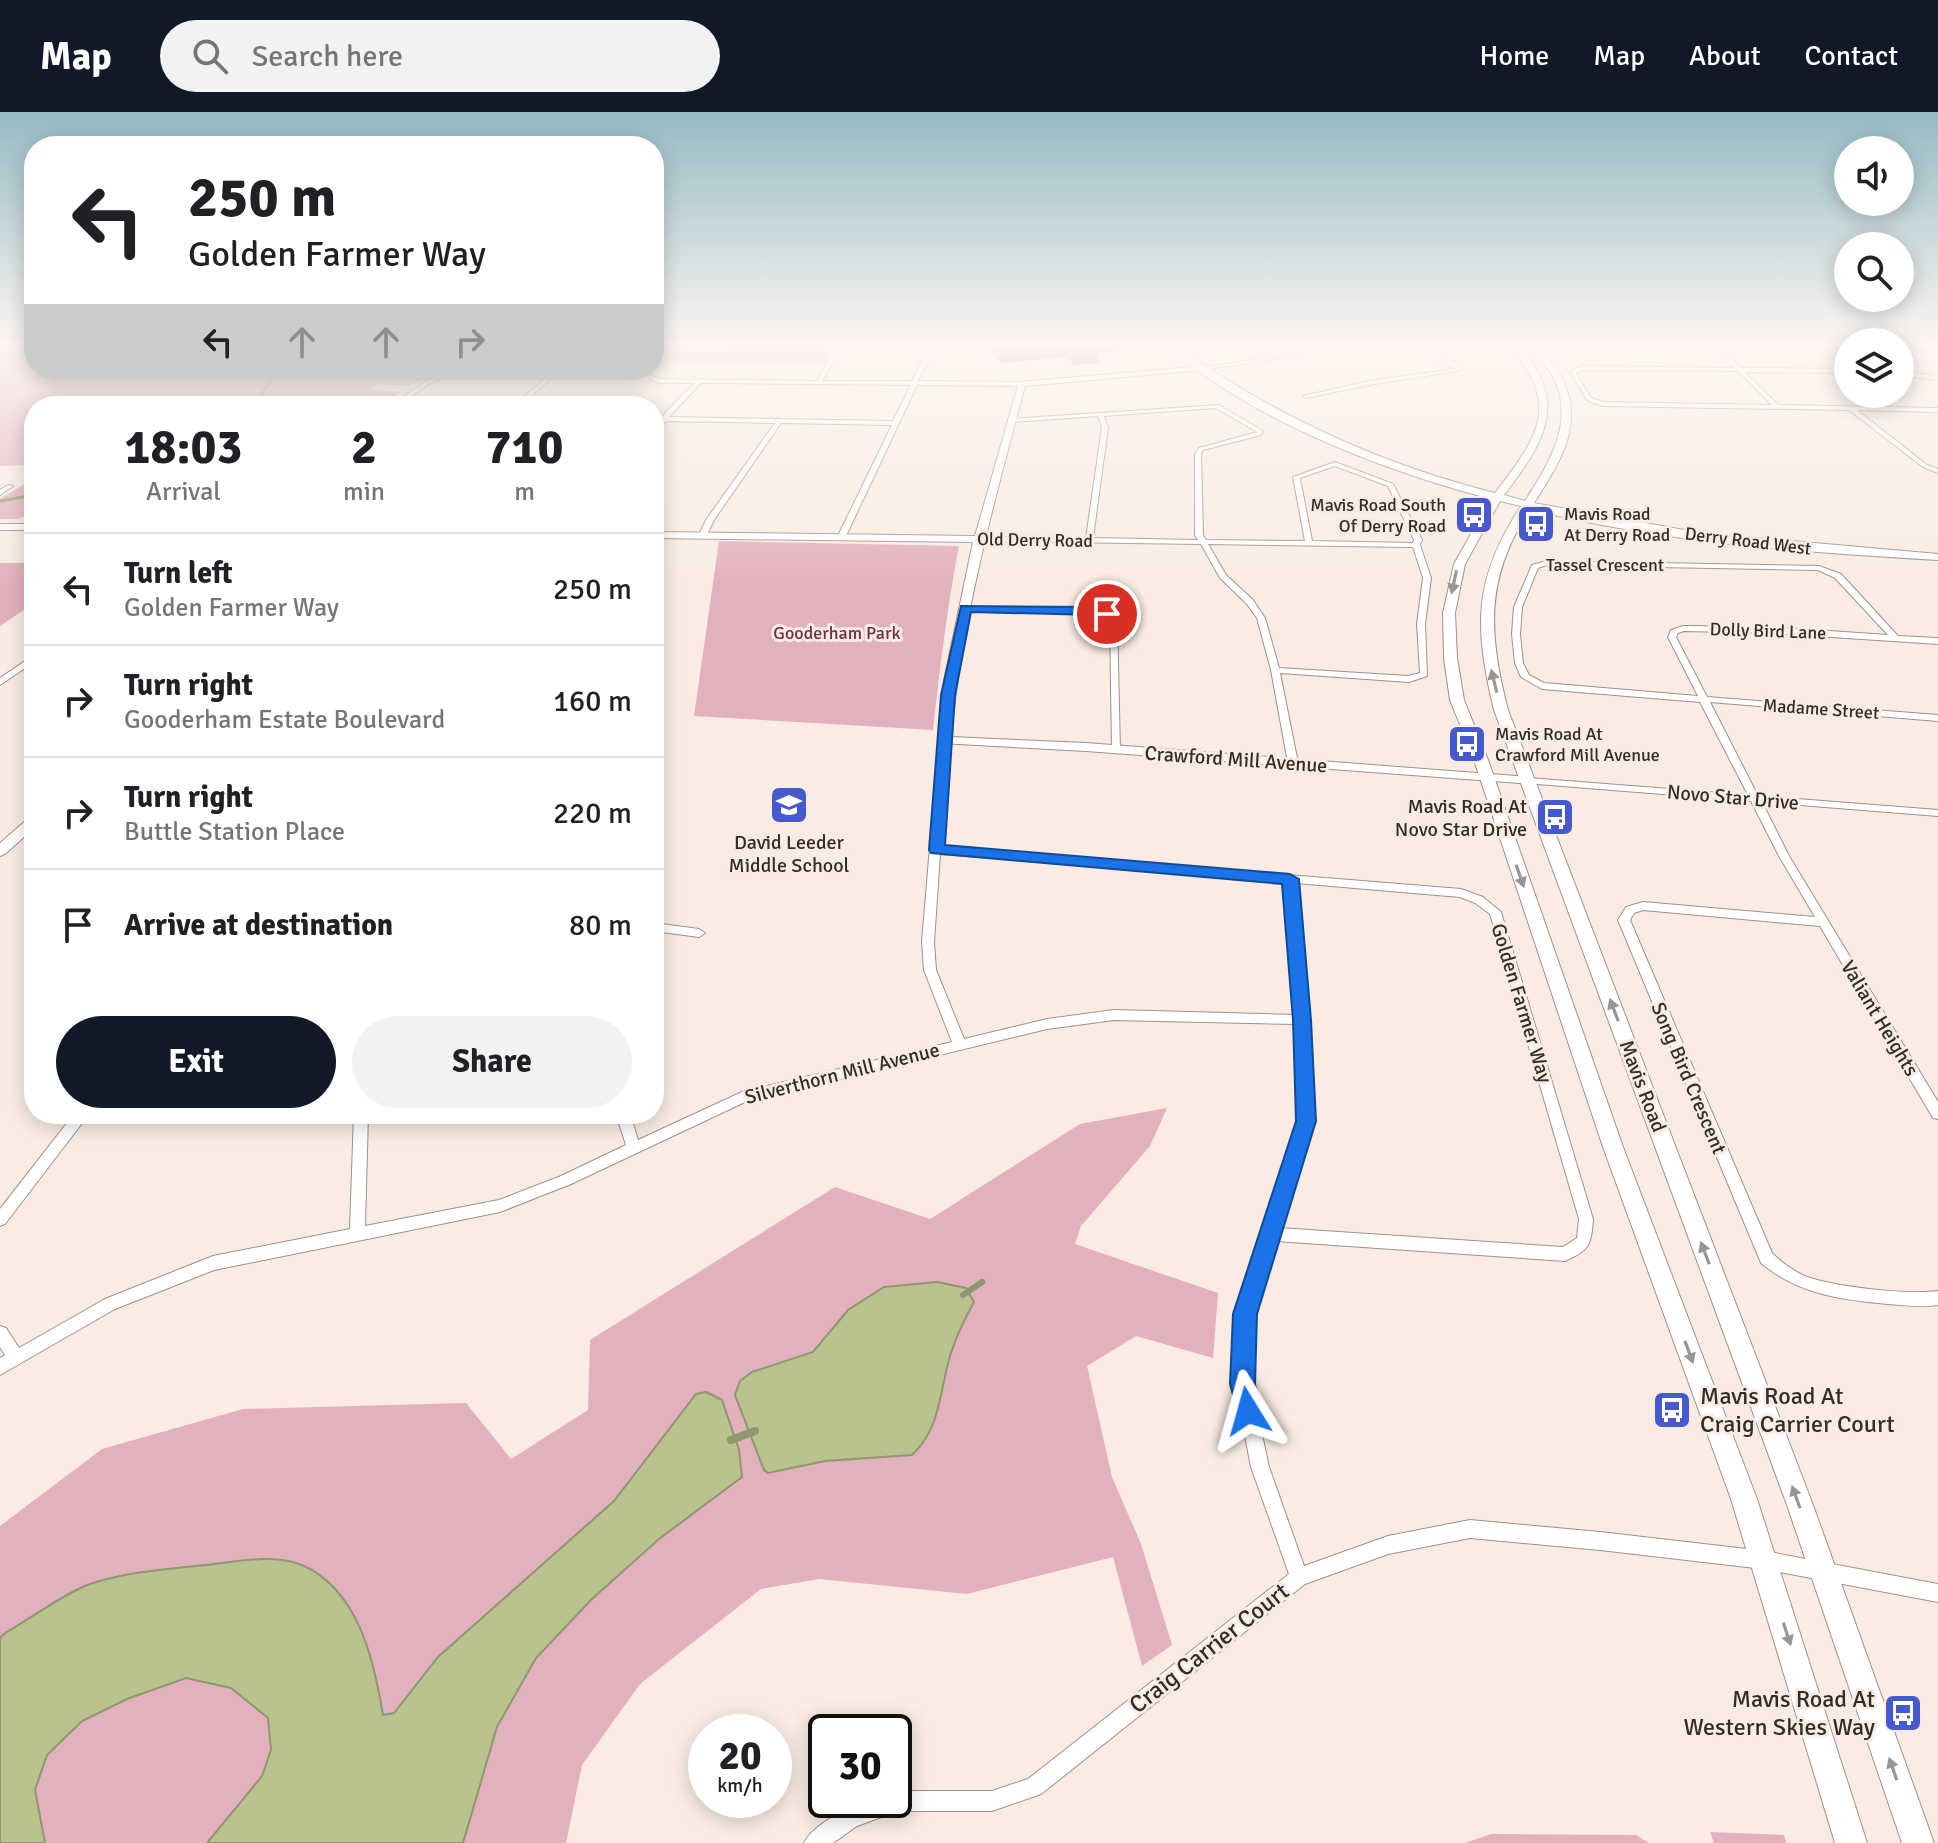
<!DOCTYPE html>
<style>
:root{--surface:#fff;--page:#f2f2f2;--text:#202124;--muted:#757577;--line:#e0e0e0;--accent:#111827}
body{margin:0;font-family:Signika,sans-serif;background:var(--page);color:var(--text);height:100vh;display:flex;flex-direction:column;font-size:30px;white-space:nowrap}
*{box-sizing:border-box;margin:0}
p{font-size:26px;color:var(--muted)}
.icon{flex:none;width:44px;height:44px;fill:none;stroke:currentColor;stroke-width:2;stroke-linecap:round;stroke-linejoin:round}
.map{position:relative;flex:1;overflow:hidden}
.drawer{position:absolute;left:24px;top:284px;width:640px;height:728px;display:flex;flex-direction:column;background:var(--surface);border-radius:32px;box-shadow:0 4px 20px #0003}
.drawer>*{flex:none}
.guide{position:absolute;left:24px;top:24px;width:640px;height:244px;border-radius:32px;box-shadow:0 4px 20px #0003;background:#fff;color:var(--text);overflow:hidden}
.fabs{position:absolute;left:1834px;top:24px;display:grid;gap:16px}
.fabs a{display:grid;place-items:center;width:80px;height:80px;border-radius:50%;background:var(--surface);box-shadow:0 4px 20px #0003;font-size:40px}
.speed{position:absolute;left:688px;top:1602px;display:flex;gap:16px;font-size:40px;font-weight:700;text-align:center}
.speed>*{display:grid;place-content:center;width:104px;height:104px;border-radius:50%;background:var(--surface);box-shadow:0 4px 20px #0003;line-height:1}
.speed small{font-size:20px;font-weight:400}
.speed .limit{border:4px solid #111;border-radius:12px;background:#fff;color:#111}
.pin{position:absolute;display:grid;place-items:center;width:68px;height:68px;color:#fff;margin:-34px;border:4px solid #fff;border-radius:50%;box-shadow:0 2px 8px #0007}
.me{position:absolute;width:88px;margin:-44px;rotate:352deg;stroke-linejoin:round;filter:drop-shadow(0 0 6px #0008)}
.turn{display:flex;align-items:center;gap:28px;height:168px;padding:0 32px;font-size:36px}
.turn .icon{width:104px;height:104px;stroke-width:2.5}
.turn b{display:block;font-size:56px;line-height:68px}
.lanes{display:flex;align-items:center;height:76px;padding:0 32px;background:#0003;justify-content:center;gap:40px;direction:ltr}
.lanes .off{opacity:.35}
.eta{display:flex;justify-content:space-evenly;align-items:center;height:136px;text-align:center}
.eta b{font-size:48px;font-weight:800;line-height:56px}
.button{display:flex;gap:16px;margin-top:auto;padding:16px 32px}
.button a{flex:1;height:92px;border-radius:48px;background:var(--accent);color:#fff;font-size:32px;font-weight:800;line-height:92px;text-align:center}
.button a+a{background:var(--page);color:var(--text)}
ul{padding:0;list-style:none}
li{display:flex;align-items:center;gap:24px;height:112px;padding:0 32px;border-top:2px solid var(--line)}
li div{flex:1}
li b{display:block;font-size:30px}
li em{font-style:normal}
header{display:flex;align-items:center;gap:48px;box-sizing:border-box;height:112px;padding:0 40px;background:var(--accent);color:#fff}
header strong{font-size:38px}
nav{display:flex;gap:44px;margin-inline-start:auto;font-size:28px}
.search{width:560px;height:72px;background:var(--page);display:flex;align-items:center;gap:20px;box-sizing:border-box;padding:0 28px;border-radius:44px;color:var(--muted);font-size:30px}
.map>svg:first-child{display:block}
</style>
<header>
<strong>Map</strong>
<div class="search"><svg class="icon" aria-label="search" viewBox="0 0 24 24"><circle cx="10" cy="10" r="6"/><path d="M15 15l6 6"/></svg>Search here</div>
<nav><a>Home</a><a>Map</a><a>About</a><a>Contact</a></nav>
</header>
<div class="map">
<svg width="1938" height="1731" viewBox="0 0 1938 1731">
<rect width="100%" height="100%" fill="#faece2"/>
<path fill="#e3b0be" d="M0 230H34V258H441L410 274 378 272 369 277 401 280 386 290 357 283 335 294H34V353L0 354Z
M678 230 681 231 679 237 725 239 738 230 830 232 828 251 666 250 662 255H654V237H669Z
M34 366V401L17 407H0V387Z
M719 429 959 434C947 495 940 556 933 618L694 604Z
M0 451H34V491L0 514Z
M1167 996 1150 1034 1081 1114 1075 1132 1218 1181 1213 1246 1136 1224 1087 1254 1112 1365 1141 1432 1172 1533 1142 1554 1113 1445 967 1482 819 1467 761 1477 640 1572 582 1653 566 1731H0V1414L102 1337 243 1297 466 1291 511 1347 588 1298 590 1228 835 1075 930 1107 1080 1012Z
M1710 1720 1784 1723 1786 1731H1714Z
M1491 1722 1636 1723 1649 1731H1465Z"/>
<path fill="#b8c38e" stroke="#909670" stroke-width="2" d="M937 1170 966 1176 974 1190C965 1206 957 1223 951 1241 939 1278 942 1315 912 1343L825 1349 768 1361 764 1358 735 1283 740 1269 752 1260 813 1240 848 1198 884 1175Z
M706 1280 722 1288 739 1338 742 1365 659 1427 592 1487 536 1546 497 1615 463 1731H207L262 1664 271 1638 268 1606 231 1576 186 1566 127 1587 82 1609 47 1643 35 1678 45 1731H0V1526L5 1521C32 1506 61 1483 90 1472 127 1460 166 1457 205 1453 235 1450 273 1441 302 1453 359 1478 374 1549 383 1603L394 1601 438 1545 614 1389 696 1282Z"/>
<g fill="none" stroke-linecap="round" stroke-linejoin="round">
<path stroke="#909670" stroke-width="2" d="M253 294 276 261 282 258"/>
<path stroke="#909670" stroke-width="3" d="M0 389 34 383"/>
<path stroke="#909670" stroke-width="6" d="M963 1183 982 1170
M752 1320 755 1319"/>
<path stroke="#909670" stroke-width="8" d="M731 1328 755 1319"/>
<defs>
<path id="minor" d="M834 230H840L839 241 822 269H912L931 230H937L918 269 1022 270 1025 272 1022 274 917 273 845 426 841 428 837 426 892 313 781 311 714 408 706 425H700L699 423 706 408 775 311 666 309 654 320C657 305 683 283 695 271H658L646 264 651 263 659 267 817 269 833 241ZM701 271 911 273 893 309 669 305Z
M1373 230H1389L1202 258 1199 256Z
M1408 230H1415L1457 252 1462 258 1369 273 1306 286 1303 284 1369 269 1455 257Z
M1709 230H1715L1741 256 1848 257V261L1745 260 1778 293 1938 296V300L1857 298 1927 353 1938 357V361L1923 355 1849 298 1602 294 1587 288 1570 260 1581 254 1735 256ZM1582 258 1738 259 1772 293 1603 290 1591 286 1576 261Z
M1900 230 1938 236V240L1900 234Z
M453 258H461L429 272 397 294H390L425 270Z
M555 258H561L520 294H513Z
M1900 259 1938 264V268L1900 263Z
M1219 293 1263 319 1261 323 1203 338 1201 342 1203 423 1206 428 1305 429 1293 365 1335 350 1393 372 1422 428 1420 433 1431 466 1425 512 1427 564 1409 570 1280 561 1298 651 1293 654 1288 651 1271 558 1257 506 1247 492 1220 466 1201 432 979 429 975 427 979 425 1086 426 1102 315 1098 304 1011 310 1009 307ZM1216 296 1257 320 1199 336 1195 342V423L1198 428 1093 426 1108 315 1104 304ZM1335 354 1388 374 1414 428 1413 431 1312 429 1300 366ZM1208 432 1413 435 1423 466 1417 512 1420 561 1408 564 1279 556 1265 506 1253 488 1226 463Z
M8 373 13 374 0 383V378Z
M1546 449 1819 454 1841 462 1898 524 1938 526V532L1772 521 1684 519 1678 521 1676 525 1707 585 1938 603V609L1710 590 1758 684 1938 698V704L1762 690 1789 744 1938 990V1007L1933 1006 1820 814 1643 798 1634 801 1630 808 1772 1141C1781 1150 1791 1157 1802 1163 1830 1175 1908 1183 1938 1179V1193C1921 1196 1905 1193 1888 1192 1841 1188 1798 1182 1761 1151L1618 808 1626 795 1643 790 1815 805 1779 744 1751 689 1524 671 1523 669 1528 666 1748 683 1700 590 1542 577 1521 565 1515 551 1512 522 1514 495 1532 453ZM1547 453 1818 458 1835 466 1888 523 1772 515 1683 514 1671 518 1668 525 1698 584 1544 571 1529 563 1523 551 1520 522 1522 495 1538 456Z
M962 495 1096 497 1117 505 1120 640 1117 641 1112 638 1110 508 1095 501 965 499H962Z
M34 543V550L0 573V566Z
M944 625 949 628 941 735 1461 777 1483 785 1501 800 1593 1107C1591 1133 1590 1138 1565 1149L1276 1129 1253 1202 1251 1272 1269 1355 1304 1454 1388 1424 1470 1408 1600 1420 1764 1439 1938 1472V1490L1764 1457 1600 1438 1470 1426 1388 1442 1305 1472 1041 1682 992 1699H898L857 1714 833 1731H804C812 1713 855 1690 874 1688 881 1687 888 1688 894 1688V1680L898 1679H992L1028 1667 1289 1462 1251 1355 1235 1272 1237 1202 1299 1009 1296 912 1114 908 1047 917 745 990 571 1072 500 1100 214 1158 115 1197 0 1263V1246L5 1243 0 1235V1214L6 1216 19 1236 105 1187 213 1144 350 1117 354 1002H368L365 1114 499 1088 561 1064 626 1033 616 1002H630L638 1028 742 980 952 930 924 858 922 830 939 628ZM940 742 1285 770 1295 903 1114 898 1047 907 964 927 936 858 934 830ZM1296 771 1460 785 1475 791 1490 802 1579 1107 1577 1126 1563 1135 1279 1116 1313 1009 1308 908Z
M654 811 699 817 705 821 699 825 654 819Z
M74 1002H89L5 1112 0 1114V1097Z"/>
<path id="tertiary" d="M1205 254 1202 258 1025 274C994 390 962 504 951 625L1086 631 1528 665 1535 669 1533 672 1086 639 940 631 938 628 944 569 973 430 654 426V420L975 424 1019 270Z
M0 412H34V418H0Z
M34 705V716L5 742 0 744V731L29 706Z"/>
<path id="secondary" d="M1162 230H1171C1270 302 1377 351 1495 381 1540 322 1562 293 1506 230H1515C1571 287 1546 329 1504 383L1525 389C1549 351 1577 308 1552 263 1545 251 1533 241 1524 230H1533C1542 241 1555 252 1561 264 1586 312 1560 350 1534 391L1701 421 1938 442V448C1802 440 1663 431 1530 397 1485 466 1488 520 1508 598L1813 1393 1934 1731H1902L1787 1393 1494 598C1474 515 1473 467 1521 394L1500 389 1465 452 1455 501 1457 546 1464 588 1487 645 1623 1035 1757 1387 1867 1731H1835L1731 1387 1603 1035 1473 645 1450 588 1444 546 1443 501 1454 452 1491 387C1381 358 1248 307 1162 230Z"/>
</defs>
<use href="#minor" stroke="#9e9188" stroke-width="2"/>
<use href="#tertiary" stroke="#9e9188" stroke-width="2"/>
<use href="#secondary" stroke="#9e9188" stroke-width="2"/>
<use href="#minor" fill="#fff" fill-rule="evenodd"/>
<use href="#tertiary" fill="#fff" fill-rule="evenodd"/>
<use href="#secondary" fill="#fff" fill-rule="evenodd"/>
</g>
<path fill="#b3a4a1" d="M987 230H1119L1118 239 1099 241 1098 251 1074 253 1065 245 1001 251 987 237Z"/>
<path fill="#928683" d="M1088 230H1119L1118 239 1099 241 1098 251 1074 253 1075 239Z
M1066 231 1065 245 1001 251V237Z"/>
<path fill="#d0bfbb" stroke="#928683" stroke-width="2" d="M994 230H1091L1099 237 1075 239 1066 231 1001 237Z"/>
<defs><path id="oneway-solid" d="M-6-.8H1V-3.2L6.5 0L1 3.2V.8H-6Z" transform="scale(2)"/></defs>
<g fill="#989694">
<use href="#oneway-solid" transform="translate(1454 470) rotate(102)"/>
<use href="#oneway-solid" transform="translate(1494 569) rotate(-104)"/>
<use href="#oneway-solid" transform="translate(1520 764) rotate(71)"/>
<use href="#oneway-solid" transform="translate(1614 898) rotate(-111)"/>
<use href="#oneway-solid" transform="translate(1705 1141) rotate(-111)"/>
<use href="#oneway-solid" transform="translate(1689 1240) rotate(70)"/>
<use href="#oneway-solid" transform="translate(1796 1385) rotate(-110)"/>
<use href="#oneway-solid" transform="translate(1787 1522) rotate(72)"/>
<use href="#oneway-solid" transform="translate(1893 1657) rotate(-109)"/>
</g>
<linearGradient id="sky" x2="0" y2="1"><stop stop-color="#95bac4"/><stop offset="0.49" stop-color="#fdf6f2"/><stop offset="1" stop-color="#fdf6f2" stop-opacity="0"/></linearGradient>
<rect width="1938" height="473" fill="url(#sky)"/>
<path fill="#1a73e8" stroke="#114b97" stroke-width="2" d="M961 494 1096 495 1114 502 1107 505 1096 503 971 500 955 583 945 733 1290 762 1299 767 1311 908 1316 1009 1257 1202 1255 1272 1261 1299 1257 1308 1248 1312 1240 1308 1230 1272 1233 1202 1296 1009 1293 908 1282 772 931 741 929 738 941 583Z"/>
<defs>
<symbol id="bus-square" viewBox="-11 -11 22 22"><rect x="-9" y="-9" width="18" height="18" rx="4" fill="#4759ce" stroke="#faece2"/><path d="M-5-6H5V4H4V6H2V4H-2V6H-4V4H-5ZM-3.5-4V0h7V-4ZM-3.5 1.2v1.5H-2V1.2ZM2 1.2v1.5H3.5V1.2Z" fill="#fff"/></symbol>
<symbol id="school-square" viewBox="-11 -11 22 22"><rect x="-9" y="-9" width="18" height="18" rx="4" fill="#4759ce" stroke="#faece2"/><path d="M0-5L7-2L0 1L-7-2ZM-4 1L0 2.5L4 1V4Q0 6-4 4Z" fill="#fff"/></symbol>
</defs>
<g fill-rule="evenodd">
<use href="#bus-square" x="1452" y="381" width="44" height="44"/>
<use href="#bus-square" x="1514" y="390" width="44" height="44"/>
<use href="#bus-square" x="1445" y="610" width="44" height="44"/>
<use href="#school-square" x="767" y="671" width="44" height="44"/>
<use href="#bus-square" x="1533" y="683" width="44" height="44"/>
<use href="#bus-square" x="1650" y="1276" width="44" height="44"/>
<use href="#bus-square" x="1881" y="1579" width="44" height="44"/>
</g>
<g text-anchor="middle" stroke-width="6" stroke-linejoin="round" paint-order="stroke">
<g font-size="18" fill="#322d29" stroke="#faece2" text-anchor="start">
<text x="1446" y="399" text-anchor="end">Mavis Road South<tspan x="1446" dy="21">Of Derry Road</tspan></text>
<text x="1564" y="408">Mavis Road<tspan x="1564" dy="21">At Derry Road</tspan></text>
<text x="1495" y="628">Mavis Road At<tspan x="1495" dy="21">Crawford Mill Avenue</tspan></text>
</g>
<g font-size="18" fill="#322d29" stroke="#faece2">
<text transform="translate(1035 428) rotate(1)" y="6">Old Derry Road</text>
<text transform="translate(1748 429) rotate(7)" y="6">Derry Road West</text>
<text x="1605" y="459">Tassel Crescent</text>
<text transform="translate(1768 519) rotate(2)" y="6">Dolly Bird Lane</text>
<text transform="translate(1821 597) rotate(4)" y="6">Madame Street</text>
</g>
<g font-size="18" fill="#712c45" stroke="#faece2">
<text x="837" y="527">Gooderham Park</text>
</g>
<g font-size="20" fill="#322d29" stroke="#faece2">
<text transform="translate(1236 647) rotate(4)" y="7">Crawford Mill Avenue</text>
<text transform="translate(1733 685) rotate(5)" y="7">Novo Star Drive</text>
<text transform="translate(1522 891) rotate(73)" y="7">Golden Farmer Way</text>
<text transform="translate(1880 906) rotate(59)" y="7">Valiant Heights</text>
<text transform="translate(842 961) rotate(-14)" y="7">Silverthorn Mill Avenue</text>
<text transform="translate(1689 966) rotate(67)" y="7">Song Bird Crescent</text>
<text transform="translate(1643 974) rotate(69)" y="7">Mavis Road</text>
</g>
<g font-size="20" fill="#322d29" stroke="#faece2" text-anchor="end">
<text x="1527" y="701">Mavis Road At<tspan x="1527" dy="23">Novo Star Drive</tspan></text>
<text x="789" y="737" text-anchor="middle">David Leeder<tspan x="789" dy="23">Middle School</tspan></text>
</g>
<g font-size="24" fill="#322d29" stroke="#faece2" text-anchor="start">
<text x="1700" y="1292">Mavis Road At<tspan x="1700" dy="28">Craig Carrier Court</tspan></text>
<text x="1875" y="1595" text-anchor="end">Mavis Road At<tspan x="1875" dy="28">Western Skies Way</tspan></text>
</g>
<g font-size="24" fill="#322d29" stroke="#faece2">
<text transform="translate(1209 1536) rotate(-38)" y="8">Craig Carrier Court</text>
</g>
</g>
</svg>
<div class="fabs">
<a><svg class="icon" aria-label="sound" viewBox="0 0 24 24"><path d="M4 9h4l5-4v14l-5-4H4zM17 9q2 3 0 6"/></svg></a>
<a><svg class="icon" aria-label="search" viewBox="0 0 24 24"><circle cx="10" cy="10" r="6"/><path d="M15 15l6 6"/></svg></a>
<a><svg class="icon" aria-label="layers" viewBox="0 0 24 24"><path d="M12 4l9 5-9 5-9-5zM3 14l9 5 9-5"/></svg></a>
</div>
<div class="speed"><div>20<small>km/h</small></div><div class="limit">30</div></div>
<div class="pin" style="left:1107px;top:502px;background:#d93025"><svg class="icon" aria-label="arrive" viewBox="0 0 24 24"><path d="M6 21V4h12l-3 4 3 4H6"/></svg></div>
<svg class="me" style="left:1248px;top:1299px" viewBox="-20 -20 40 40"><path d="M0-17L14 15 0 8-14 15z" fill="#1a73e8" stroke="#fff" stroke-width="4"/></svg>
<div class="guide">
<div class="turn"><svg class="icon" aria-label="left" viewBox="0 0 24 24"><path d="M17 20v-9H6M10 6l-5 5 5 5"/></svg><div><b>250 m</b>Golden Farmer Way</div></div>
<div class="lanes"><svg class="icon" aria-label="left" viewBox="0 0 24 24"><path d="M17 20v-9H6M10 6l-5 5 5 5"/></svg><svg class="icon off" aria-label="ahead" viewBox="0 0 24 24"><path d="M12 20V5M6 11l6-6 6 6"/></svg><svg class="icon off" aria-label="ahead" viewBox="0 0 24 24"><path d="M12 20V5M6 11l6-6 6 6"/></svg><svg class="icon off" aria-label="right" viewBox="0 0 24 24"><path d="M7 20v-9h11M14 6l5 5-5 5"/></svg></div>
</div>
<section class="drawer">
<div class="eta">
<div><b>18:03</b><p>Arrival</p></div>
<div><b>2</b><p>min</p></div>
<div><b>710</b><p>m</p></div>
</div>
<ul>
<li><svg class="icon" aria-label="left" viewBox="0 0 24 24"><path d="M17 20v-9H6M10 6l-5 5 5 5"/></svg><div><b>Turn left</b><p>Golden Farmer Way</p></div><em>250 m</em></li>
<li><svg class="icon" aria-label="right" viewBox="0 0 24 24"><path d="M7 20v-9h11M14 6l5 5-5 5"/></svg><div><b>Turn right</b><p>Gooderham Estate Boulevard</p></div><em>160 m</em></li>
<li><svg class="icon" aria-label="right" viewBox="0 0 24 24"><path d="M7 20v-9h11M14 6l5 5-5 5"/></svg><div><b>Turn right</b><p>Buttle Station Place</p></div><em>220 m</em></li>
<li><svg class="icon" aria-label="arrive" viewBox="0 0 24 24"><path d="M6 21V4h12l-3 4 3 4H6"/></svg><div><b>Arrive at destination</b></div><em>80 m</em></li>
</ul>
<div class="button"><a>Exit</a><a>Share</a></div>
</section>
</div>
